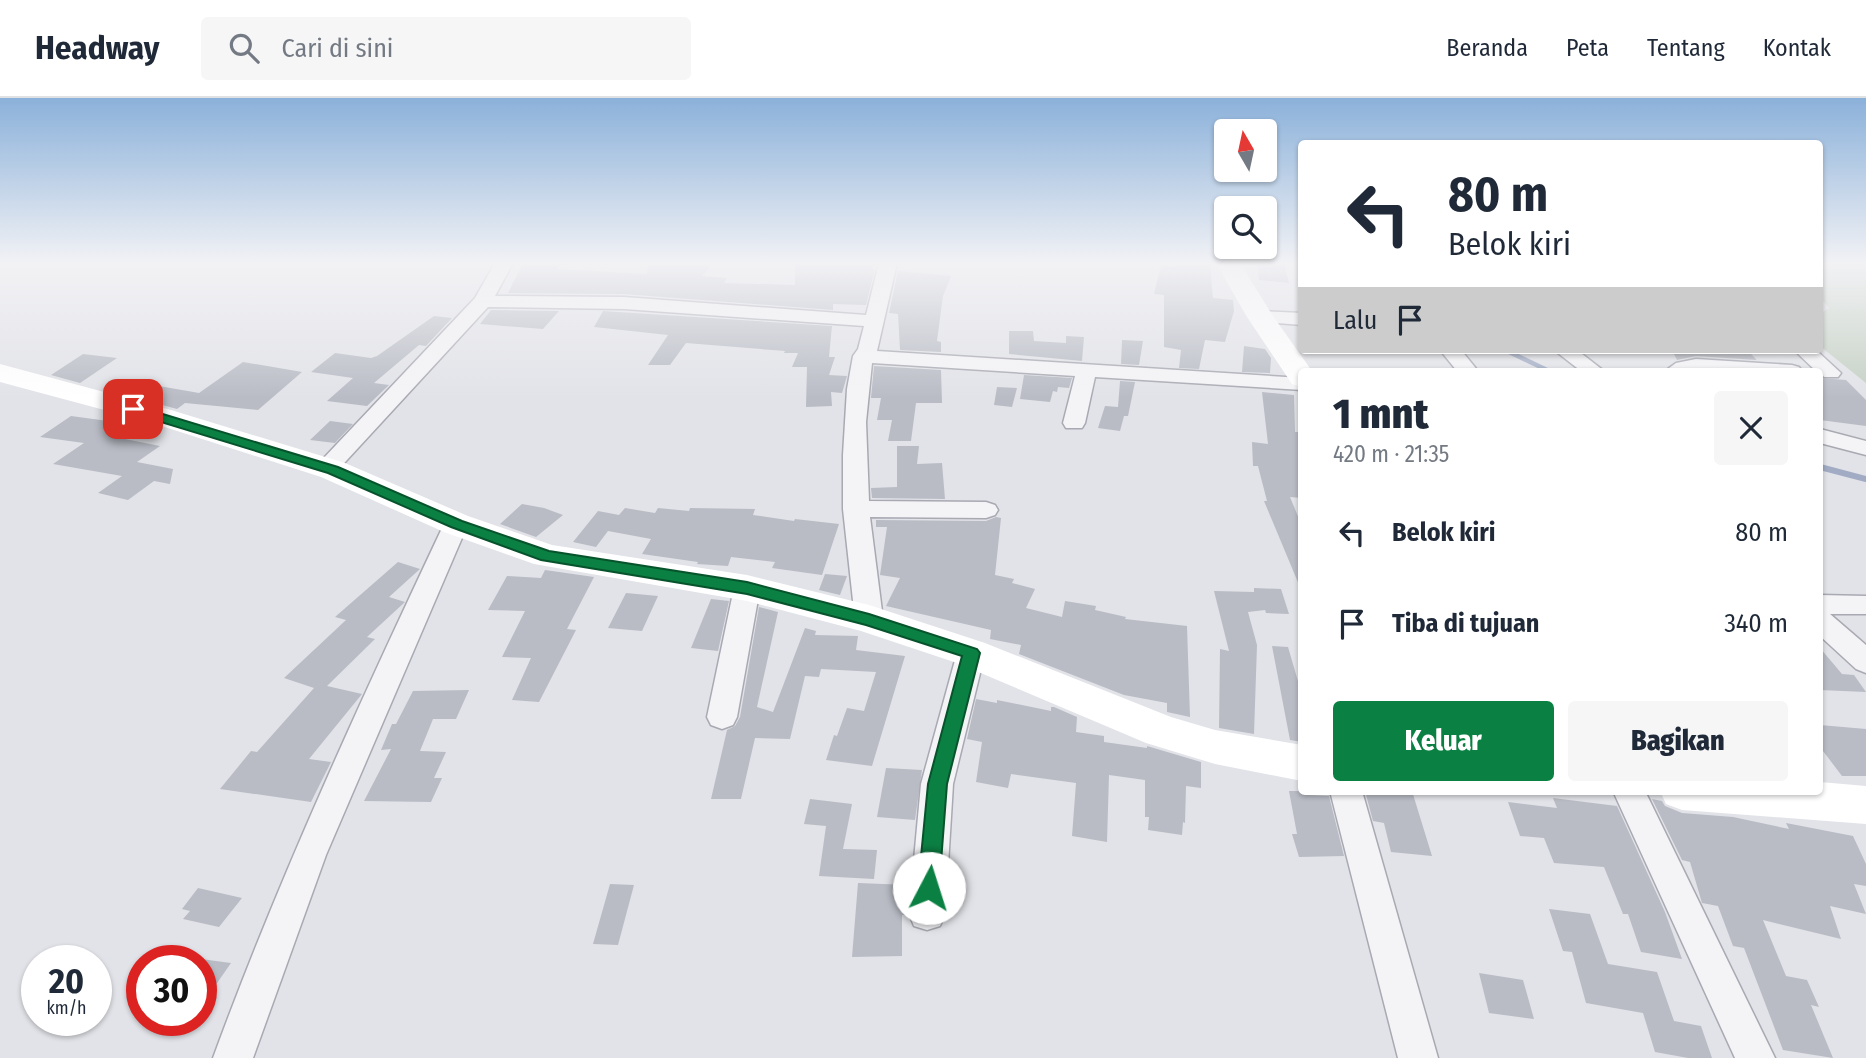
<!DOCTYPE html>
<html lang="id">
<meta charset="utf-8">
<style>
:root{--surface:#fff;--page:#f6f6f7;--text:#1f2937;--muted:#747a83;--line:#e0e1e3;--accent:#0b8043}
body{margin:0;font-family:"Fira Sans Condensed",sans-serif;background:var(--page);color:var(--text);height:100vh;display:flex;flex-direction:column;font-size:26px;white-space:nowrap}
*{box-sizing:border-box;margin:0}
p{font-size:23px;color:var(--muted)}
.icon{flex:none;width:38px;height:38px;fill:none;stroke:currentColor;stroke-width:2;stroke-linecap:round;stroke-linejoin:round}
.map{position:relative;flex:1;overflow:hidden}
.drawer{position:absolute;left:1298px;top:270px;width:525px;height:427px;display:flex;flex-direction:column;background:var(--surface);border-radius:7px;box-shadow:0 2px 5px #0004}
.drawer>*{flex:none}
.guide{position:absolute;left:1298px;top:42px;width:525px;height:214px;border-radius:7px;box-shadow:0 2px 5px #0004;background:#fff;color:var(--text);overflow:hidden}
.needle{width:46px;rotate:351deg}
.fabs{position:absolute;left:1214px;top:21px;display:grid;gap:14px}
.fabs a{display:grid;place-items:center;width:63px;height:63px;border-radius:7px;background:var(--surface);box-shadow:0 2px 5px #0004;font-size:35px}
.speed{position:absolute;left:21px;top:847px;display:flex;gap:14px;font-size:35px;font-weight:700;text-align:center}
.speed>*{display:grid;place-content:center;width:91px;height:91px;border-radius:50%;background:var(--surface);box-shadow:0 2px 5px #0004;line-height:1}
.speed small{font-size:18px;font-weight:400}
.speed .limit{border:10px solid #d22;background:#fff;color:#111}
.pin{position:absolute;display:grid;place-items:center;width:60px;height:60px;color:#fff;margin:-30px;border-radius:14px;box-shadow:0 4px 10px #0006}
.me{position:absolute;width:77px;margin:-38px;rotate:5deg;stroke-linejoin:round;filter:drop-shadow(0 0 5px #0008)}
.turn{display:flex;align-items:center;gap:24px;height:147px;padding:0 35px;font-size:32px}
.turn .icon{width:91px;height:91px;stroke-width:2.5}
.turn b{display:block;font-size:49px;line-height:60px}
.then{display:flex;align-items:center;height:66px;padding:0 35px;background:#0003;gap:14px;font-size:26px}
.round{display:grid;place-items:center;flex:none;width:74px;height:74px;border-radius:7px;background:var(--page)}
.head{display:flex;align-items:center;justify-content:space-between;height:119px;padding:0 35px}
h1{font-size:42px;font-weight:800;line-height:52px}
.action{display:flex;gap:14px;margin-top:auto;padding:14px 35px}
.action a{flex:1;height:80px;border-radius:7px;background:var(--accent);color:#fff;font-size:28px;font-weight:800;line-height:80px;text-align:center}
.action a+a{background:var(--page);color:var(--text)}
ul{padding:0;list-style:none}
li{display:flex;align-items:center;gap:21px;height:91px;padding:0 35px}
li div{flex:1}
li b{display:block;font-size:26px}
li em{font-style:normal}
header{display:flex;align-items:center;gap:42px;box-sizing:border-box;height:98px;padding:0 35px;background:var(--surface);border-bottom:2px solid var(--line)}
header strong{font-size:33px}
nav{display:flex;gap:38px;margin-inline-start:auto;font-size:24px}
.search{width:490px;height:63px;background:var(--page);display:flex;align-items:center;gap:18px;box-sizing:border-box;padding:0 24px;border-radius:7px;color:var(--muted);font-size:26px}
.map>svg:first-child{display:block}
</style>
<header>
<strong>Headway</strong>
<div class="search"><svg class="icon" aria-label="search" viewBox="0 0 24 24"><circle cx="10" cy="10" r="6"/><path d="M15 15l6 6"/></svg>Cari di sini</div>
<nav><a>Beranda</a><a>Peta</a><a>Tentang</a><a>Kontak</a></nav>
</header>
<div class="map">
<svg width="1866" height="960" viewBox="0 0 1866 960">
<rect width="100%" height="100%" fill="#e2e3e8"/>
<path fill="#c5d1c4" d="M1820 165H1866V285L1820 248V216L1829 210 1820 200Z"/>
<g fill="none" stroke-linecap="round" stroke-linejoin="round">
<path stroke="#a1acc4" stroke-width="4.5" d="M1505 252 1549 273"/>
<path stroke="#a1acc4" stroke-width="6" d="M1820 369 1866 381"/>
</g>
<path fill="#b9bcc5" d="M523 165H561L557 171 647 176 648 165H713L702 178 727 180 724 185 795 187V165H874L872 171H875L866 207 833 206V212L624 196 508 195Z
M1178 165H1210L1213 200 1233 202 1234 213 1225 244 1205 242 1199 271 1179 270 1181 252 1164 249V197L1154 196 1161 167 1177 169Z
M1257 165H1284L1289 185 1259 182Z
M898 173 951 178 943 198 937 243 941 244V254L900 252 898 216 889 215Z
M491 212 559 213 543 231 480 226Z
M603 213 832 228 829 259H835L829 277 847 278 842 295 831 294 832 308 806 309 807 269H792L798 255H784L785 253 686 245 670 267H648L668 237 594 229Z
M434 218 452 220 426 248 419 247 374 285 389 287 367 308 327 303 353 280 311 274 335 255 371 260 377 258Z
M1009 233H1033L1034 243 1066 245V238L1084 239 1082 263 1009 256Z
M1122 242 1143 243 1139 267 1121 266Z
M1244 248 1265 251 1271 260 1270 275 1242 274Z
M1672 252H1747L1757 262 1696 258 1677 262Z
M83 256 117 260 80 285 51 277Z
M243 264 302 274 258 312 185 305 177 311 140 301 159 288 199 295Z
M874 268 941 272 942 305H916L911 343H888L892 322H877L881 300H871Z
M1024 277 1072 280 1069 290 1058 289 1057 294 1053 293 1050 304 1020 301Z
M1820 280 1846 282 1866 302V328L1820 322Z
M1120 283 1135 284 1128 318H1124L1120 333 1098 330 1105 308 1118 309Z
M997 289 1017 290 1012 309 994 307Z
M1262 294 1294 297 1295 334H1298L1302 356V400L1290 399 1302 428V494L1264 403H1267L1258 368H1253L1252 344 1268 346Z
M71 318 108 323 116 318 137 324 115 339 160 348 137 364 173 371 170 386 154 383 128 402 98 395 122 378 53 366 84 345 40 339Z
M330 323 353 326 335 345 310 342Z
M897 348H919L917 366 942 365 945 401 872 400 871 390 897 389Z
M522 406 544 410 563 417 536 439 500 426Z
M625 410 655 415 658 410 689 413 690 410 755 411 753 417 794 423 795 421 839 426 822 477 772 470 775 464 731 459 728 468 697 466 698 464 642 456 651 441 608 433 596 449 573 444 598 413 619 417Z
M996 419 1001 420 995 477 1014 481 1012 485 1035 491 1026 510 1062 519 1065 503 1096 508 1095 512 1126 519 1125 521 1187 528 1190 619 1167 614V605L1124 597 1019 556 1021 547 990 541 991 532 886 508 900 480 880 477 887 429H876V422L986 423Z
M398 464 420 471 389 499 405 504 367 539 375 541 327 588 362 596 309 661 331 664 311 704 220 691 251 653 257 654 314 590 284 580 346 522 335 519Z
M545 472 594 479 567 531 576 532 539 604 512 602 531 560 502 559 525 513 488 512 507 478 541 480Z
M825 476 847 478 840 497 819 492Z
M1254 490 1281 491 1289 516 1266 515 1265 512 1248 514 1257 547 1254 636 1219 630 1220 551 1229 553 1214 493 1254 494Z
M626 495 658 498 642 533 608 530Z
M711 501 729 503 718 553 691 550Z
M759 509 778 514 757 609 773 614 805 530 816 533 815 537 858 538 856 552 905 558 872 668 826 662 834 637 837 638 847 610 864 613 876 574 821 571 819 579 805 578 790 641 755 640 741 701H711L727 632 735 628 740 619Z
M1272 548 1288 549 1302 597V644L1290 642Z
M1820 550 1842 576 1854 577 1866 594 1820 592Z
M469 592 456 621H433L420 653 446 654 434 680H442L431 704 364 703 391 651 381 652 392 626H396L413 593Z
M976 601 997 605V602L1051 613V609H1054L1077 619 1076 634 1104 638V644L1147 650V648L1201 664V690L1186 688 1185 725 1183 724 1182 737 1148 732 1149 719H1145V682L1109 677 1107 744 1072 738 1076 685 1011 676 1008 690 976 684 982 644 967 641Z
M1820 627 1866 631V678H1842L1820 649Z
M886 670 922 672 915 722 877 719Z
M1289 693H1308L1309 697 1329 698 1344 758 1299 759 1292 736H1297Z
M1365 693H1412L1432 758 1391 754 1384 725 1373 723Z
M1553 700 1617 708 1665 814 1682 861 1641 854 1628 816H1623L1604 769 1554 765 1544 740 1520 738 1508 704 1557 710Z
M810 701 852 706 843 751 877 752 874 781 819 778 826 728 804 726Z
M1652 701 1662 703 1665 708 1682 715 1733 719 1789 731 1786 725 1853 738 1866 766V788L1854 786 1866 816 1830 808 1841 841 1763 822 1786 878 1807 882 1819 909 1811 907 1833 960 1783 952 1744 850 1733 848 1718 808 1702 805 1690 764 1682 762Z
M858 785 909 787 907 817H902V858L852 859Z
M610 786 634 787 618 847 593 846Z
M198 790 242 800 219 829 183 821 190 813 182 811Z
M1549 811 1590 816 1608 866 1657 874 1674 923 1701 928 1712 960H1688L1655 954 1643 915 1586 905 1572 854 1563 853Z
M201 861 231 865 201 908Z
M1479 875 1523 882 1534 921 1489 915Z"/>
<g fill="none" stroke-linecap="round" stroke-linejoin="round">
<defs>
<path id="minor" d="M495 165H513L495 198 624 199 866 217 879 165H897L877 253 1302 280V292L1095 279 1085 325 1082 330H1066L1063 325 1075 278 872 265 866 324 869 403 986 404 995 407 998 412 995 417 986 420 870 419 883 521 879 528 869 531 859 528 855 521 843 411V357L847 291 853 258 858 251 864 228 624 211 488 209 335 375H319L315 370 319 365 475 200Z
M1260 213 1302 215V227L1253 223 1250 219 1253 215Z
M1440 252H1461L1478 273H1457Z
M1554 252H1577L1604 273H1581Z
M1794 252H1816L1841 275 1838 279H1824L1820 273H1816Z
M1696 261 1792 267 1799 269 1802 273H1665L1676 265Z
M1820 331 1866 343V357L1820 345Z
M456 418 465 420 468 426 326 757 253 960H213C280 777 361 602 444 426L447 420Z
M747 481 756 484 760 490 737 619 733 627 722 631 711 627 707 619 734 490 738 484Z
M1820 497 1866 498V516H1830L1866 547V575L1856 571 1820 538Z
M971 545 981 548 985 555 953 686 945 816 940 828 927 832 914 828 909 816 921 686 957 555 961 548Z
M1330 693H1362L1438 960H1398Z
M1613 693H1645L1775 960H1735Z"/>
</defs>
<use href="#minor" stroke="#a8a9b2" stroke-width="3"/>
<use href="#minor" fill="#f4f4f7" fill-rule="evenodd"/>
<path fill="#fff" fill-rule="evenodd" d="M1216 165H1240L1273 218 1312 273H1302V289L1292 286 1247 219Z
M0 266 171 312 345 365 468 418 552 447 747 477 869 507 985 545 1171 619 1215 632 1302 647V683L1215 666 1146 645 957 565 861 533 747 503 534 466 444 434 321 379 149 324 0 284Z
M1820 684 1866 688V726L1682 712 1666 706 1660 693H1820Z"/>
</g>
<linearGradient id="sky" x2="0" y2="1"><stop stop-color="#8bb1da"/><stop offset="0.55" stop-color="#f2f2f5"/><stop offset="1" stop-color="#f2f2f5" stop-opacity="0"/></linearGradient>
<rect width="1866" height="300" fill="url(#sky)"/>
<path fill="#0b8043" stroke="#07532c" stroke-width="2" d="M133 307 338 369 462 423 549 453 747 484 869 516 977 551 980 555 947 686 939 790 936 797 929 800 921 797 918 790 928 686 962 558 866 527 747 496 541 462 451 429 328 375 128 314 126 311Z"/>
</svg>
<div class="fabs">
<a><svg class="needle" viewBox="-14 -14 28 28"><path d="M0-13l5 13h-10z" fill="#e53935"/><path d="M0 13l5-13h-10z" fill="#747a83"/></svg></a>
<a><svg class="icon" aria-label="search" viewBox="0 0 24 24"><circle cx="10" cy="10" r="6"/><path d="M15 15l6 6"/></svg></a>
</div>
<div class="speed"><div>20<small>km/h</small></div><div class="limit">30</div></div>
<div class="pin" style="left:133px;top:311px;background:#d93025"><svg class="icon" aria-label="arrive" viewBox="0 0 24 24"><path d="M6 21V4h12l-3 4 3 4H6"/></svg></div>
<svg class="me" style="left:929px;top:790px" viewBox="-20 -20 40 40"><circle r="19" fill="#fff"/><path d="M0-13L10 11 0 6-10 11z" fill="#0b8043"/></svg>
<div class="guide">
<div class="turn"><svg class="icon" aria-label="left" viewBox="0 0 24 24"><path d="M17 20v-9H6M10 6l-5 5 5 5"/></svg><div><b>80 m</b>Belok kiri</div></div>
<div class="then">Lalu<svg class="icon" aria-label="arrive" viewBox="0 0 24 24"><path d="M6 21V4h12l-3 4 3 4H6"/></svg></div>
</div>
<section class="drawer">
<div class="head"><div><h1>1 mnt</h1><p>420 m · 21:35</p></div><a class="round"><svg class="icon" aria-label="close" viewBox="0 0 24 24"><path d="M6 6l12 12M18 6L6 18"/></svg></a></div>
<ul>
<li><svg class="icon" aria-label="left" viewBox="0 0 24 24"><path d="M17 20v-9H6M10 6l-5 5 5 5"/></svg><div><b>Belok kiri</b></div><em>80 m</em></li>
<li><svg class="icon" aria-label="arrive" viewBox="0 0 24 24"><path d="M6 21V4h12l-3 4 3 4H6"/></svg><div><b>Tiba di tujuan</b></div><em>340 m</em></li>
</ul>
<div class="action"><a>Keluar</a><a>Bagikan</a></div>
</section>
</div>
